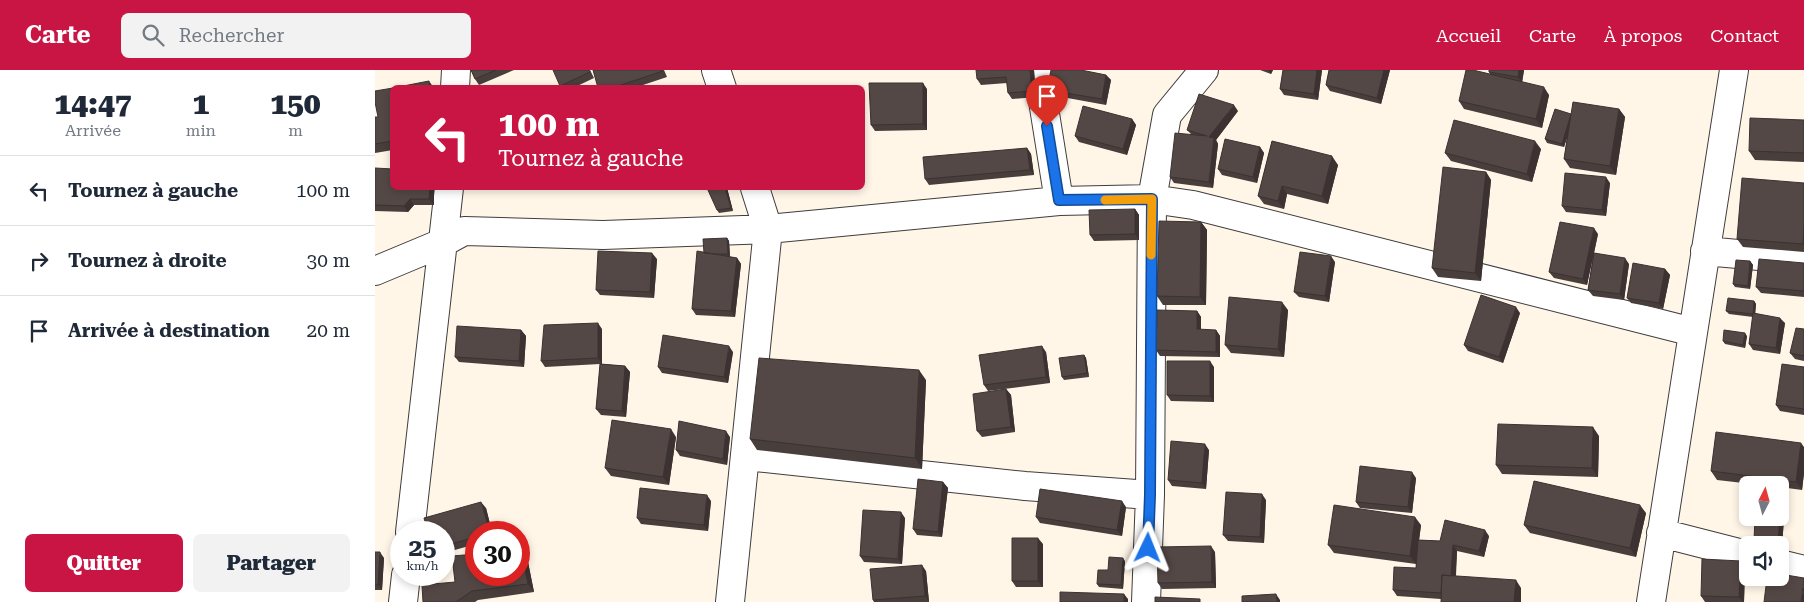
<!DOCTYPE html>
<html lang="fr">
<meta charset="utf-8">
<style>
:root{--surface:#fff;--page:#f2f2f3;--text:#1f2937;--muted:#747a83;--line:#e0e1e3;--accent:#c81543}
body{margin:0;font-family:"Roboto Serif",serif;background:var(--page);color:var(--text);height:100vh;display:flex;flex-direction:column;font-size:19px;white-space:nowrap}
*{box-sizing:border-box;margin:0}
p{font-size:16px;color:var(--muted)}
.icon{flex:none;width:28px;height:28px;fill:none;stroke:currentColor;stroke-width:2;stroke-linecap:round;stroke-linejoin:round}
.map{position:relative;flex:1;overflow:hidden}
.details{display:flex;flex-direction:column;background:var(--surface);width:375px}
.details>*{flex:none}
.top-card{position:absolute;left:15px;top:15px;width:475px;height:105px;border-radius:8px;box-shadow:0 2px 8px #0003;background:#c81543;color:#fff;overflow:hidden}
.needle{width:32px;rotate:6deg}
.fabs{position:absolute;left:1364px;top:406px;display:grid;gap:10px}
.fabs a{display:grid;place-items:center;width:50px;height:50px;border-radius:8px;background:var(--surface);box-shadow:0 2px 8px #0003;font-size:25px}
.speed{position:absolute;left:15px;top:451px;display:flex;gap:10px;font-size:25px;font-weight:700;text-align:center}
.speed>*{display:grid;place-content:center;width:65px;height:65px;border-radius:50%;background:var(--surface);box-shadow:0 2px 8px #0003;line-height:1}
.speed small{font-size:12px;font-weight:400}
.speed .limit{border:8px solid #d22;background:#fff;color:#111}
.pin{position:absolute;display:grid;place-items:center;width:42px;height:42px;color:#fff;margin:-51px -21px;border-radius:50% 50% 50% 0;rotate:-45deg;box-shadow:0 0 5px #0007}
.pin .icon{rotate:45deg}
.me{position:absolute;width:55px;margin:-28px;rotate:2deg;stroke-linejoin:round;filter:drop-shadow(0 0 4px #0008)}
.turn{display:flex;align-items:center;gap:18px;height:105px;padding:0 25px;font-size:22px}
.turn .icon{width:65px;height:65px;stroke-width:2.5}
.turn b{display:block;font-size:35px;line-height:42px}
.eta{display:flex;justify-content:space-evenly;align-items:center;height:85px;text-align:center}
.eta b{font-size:30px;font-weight:800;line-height:35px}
.button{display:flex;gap:10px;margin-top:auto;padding:10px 25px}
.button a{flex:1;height:58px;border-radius:8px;background:var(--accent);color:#fff;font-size:20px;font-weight:800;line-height:58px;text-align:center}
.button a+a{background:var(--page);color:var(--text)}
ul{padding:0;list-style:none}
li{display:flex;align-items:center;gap:15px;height:70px;padding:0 25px;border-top:1px solid var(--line)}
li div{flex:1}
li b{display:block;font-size:19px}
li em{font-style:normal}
header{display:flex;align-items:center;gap:30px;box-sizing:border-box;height:70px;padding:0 25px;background:var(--accent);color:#fff}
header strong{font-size:24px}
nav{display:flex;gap:28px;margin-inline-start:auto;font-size:18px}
.search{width:350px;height:45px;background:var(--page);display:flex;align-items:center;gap:12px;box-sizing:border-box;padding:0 18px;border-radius:8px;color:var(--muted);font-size:19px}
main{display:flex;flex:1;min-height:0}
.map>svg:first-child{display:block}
</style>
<header>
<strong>Carte</strong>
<div class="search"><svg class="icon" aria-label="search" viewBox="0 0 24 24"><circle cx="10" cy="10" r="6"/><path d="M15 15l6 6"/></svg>Rechercher</div>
<nav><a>Accueil</a><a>Carte</a><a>À propos</a><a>Contact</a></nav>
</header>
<main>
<section class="details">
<div class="eta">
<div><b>14:47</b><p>Arrivée</p></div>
<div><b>1</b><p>min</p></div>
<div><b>150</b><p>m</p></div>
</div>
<ul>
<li><svg class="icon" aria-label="left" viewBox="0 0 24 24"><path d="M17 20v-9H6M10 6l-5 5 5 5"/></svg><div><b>Tournez à gauche</b></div><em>100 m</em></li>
<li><svg class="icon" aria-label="right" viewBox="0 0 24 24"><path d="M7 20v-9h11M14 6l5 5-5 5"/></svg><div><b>Tournez à droite</b></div><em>30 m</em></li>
<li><svg class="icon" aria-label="arrive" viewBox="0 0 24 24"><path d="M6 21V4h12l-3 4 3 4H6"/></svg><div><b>Arrivée à destination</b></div><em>20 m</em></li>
</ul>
<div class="button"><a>Quitter</a><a>Partager</a></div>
</section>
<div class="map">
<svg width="1429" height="532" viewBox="0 0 1429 532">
<rect width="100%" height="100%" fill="#fff6e8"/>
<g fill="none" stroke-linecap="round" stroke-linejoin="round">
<defs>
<path id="minor" d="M341 0 347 18
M663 0 684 131
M80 18 81 0
M1330 181 1429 190
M0 201 67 173 89 161 228 165 393 159 684 131 777 129 818 135 1318 262
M371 386 650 416 775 425
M35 462 74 118
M1286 463 1372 485
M1405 494 1429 500
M28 532 31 505
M355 532 393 159 380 118
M771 532 775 425 777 129 792 45 829 0
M1276 532 1359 0"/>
</defs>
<use href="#minor" stroke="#3d3d3d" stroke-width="30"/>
<use href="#minor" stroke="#fff" stroke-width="28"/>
</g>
<path fill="#483e3c" d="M96 0H139L104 15 100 9Z
M215 0 219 8 198 18H186L185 16Z
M289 0 292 7 259 18H223Z
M659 0 661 27 637 29 633 23 632 13 606 15 602 9Z
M885 0H898L896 4Z
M908 0H947L943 30 909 25 905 19Z
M954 0H1015L1006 34 955 21 951 15Z
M1149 0 1147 12 1174 25 1167 58 1089 39 1084 31 1115 4 1114 2Z
M731 5 736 10 731 35 676 25 672 20Z
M18 18V80L0 83V47H3Z
M552 19V60L500 61 496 55Z
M1244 39 1250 47 1241 105 1195 98 1189 89 1192 67 1189 77 1172 73 1170 69 1196 44Z
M863 41 841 70 843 74 838 118 799 113 795 107 816 64 812 60Z
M757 49 761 55 752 85 704 72 700 66Z
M1429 50V92L1380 90 1374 81Z
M897 71 963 95 953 134 912 124 909 139 889 134 883 126Z
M885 77 889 83 882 113 847 105 843 99Z
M652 78 656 84 659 105 554 115 550 109Z
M1166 79 1157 112 1076 91 1070 83Z
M0 98 59 118V135H39L33 142 0 141Z
M1111 102 1116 110 1106 211 1063 207 1057 198Z
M1235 113 1231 146 1191 142 1187 136Z
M1429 113V182L1368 177 1362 169Z
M352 118 358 141 344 143 342 140Z
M760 139 764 145V170L719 171 715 165Z
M826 152 832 160 831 235H788L782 226Z
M1223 164 1219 183 1254 194 1249 230 1218 226 1213 220 1218 186 1212 215 1179 208 1174 202Z
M352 168 354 171 355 187 362 188 366 194 360 247 321 245 317 239 329 183Z
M282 189 279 228 225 225 221 220Z
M1375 191 1378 195 1375 219 1360 217 1358 214Z
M960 192 954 232 924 227 919 222Z
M1429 193V227L1386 223 1381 217Z
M1290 199 1295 205 1288 239 1256 233 1252 228Z
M1379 231 1381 234 1380 243 1410 253 1405 284 1378 280 1374 274 1378 247 1354 244 1351 241Z
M913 240 909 287 856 283 850 275Z
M822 241 826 247V260H841L845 266V287L785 286 781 280Z
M1145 243 1128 293 1093 281 1089 275Z
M227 259V294L250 296 255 302 251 347 226 345 221 339 225 294 170 297 166 291Z
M1429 259V291L1420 289 1415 283Z
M146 260 151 266 149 297 84 292 80 287Z
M1372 266 1370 278 1350 274 1348 271Z
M358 282 353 313 287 303 283 297Z
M671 282 675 313 613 321 609 315Z
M709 285 711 288 714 307 689 310 687 307Z
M839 297V332L796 331 792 325Z
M1429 297V345L1405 341 1401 335Z
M551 310 547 399 382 380 375 369Z
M631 319 636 325 640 362 607 367 602 361Z
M1224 366 1223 407 1127 404 1121 395Z
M301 367 294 415 236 406 230 398Z
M355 367 352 395 305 386 301 380Z
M1429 377V403L1427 420 1405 417V415H1386L1342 410 1336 401Z
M834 380 831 419 797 416 793 410Z
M1041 408 1037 443 985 438 981 432Z
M568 412 573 418 567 467 542 465 538 459Z
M1406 427 1410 433 1407 477H1405V475H1382L1379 470Z
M891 430 889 473 853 471 848 465Z
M336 431 333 461 266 454 262 448Z
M751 437 747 466 665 453 661 447Z
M111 438 117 462H101V474L69 483V462Z
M1271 443 1261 487 1155 463 1149 455Z
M530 448 527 494 489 492 485 486Z
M1046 455 1044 470 1065 471 1114 466 1109 487 1082 481 1081 506 1146 518V532H1066V529L1022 526 1018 520 1041 498 1042 484 1041 494 959 483 953 475Z
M142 459 148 467 159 522 103 530 100 532H48L80 512 101 505Z
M668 474V517H641L637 511Z
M0 482 9 488 7 520H0Z
M840 482 841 518 787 519 783 513Z
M750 491 748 519 724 517 722 514 733 500Z
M1370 497 1369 532H1330L1326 526Z
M551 501 554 532H499L498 530Z"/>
<path fill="#3b3231" d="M655 0H659L661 27 657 21Z
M893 0H898L896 4Z
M942 0H947L943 30 939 24Z
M1009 0H1015L1006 34 1002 28Z
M1144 0H1149L1147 13 1143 7Z
M731 5 736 10 731 35 727 29Z
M54 11 59 18H55Z
M548 13 552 19V60L548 54Z
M1169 17 1174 25 1167 58 1161 49Z
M859 35 863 41 841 70 843 74 838 118 834 112V67Z
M1244 39 1250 47 1241 105 1235 96Z
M1196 44 1199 47 1189 77 1187 74Z
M757 49 761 55 752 85 748 79Z
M1160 71 1166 79 1157 112 1152 104Z
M885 77 889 83 882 113 878 107Z
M652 78 656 84 659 105 655 100Z
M957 86 963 95 953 134 947 126Z
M1111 102 1116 110 1106 211 1100 203Z
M1231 107 1235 113 1231 146 1227 140Z
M907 116 912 124 909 139 903 131Z
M55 118H59V135L54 129Z
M350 118H352L358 141 356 138Z
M35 129 39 135 33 142 29 136Z
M760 139 764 145V170L760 164Z
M826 152 832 160 831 235 825 227Z
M1429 154V176L1428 174Z
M1219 158 1223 164 1212 215 1208 209Z
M352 168 354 171 355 187 353 184Z
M277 183 282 189 279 228 275 222Z
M956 186 960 192 954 232 950 226Z
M362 188 366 194 360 247 356 241Z
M1250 188 1254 194 1249 230 1245 224Z
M1375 191 1378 195 1375 219 1373 216Z
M1290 199 1295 205 1288 239 1284 233Z
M1379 231 1381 234 1380 247 1378 244Z
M907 232 913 240 909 287 903 279Z
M1141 237 1145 243 1128 293 1124 287Z
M822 241 826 247V265L822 259Z
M1405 248 1410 253 1405 284 1401 278Z
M223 253 227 259V294L223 288Z
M146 260 151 266 149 297 144 291Z
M841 260 845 266V287L841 282Z
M1370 263 1372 266 1370 278 1368 275Z
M354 276 358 282 353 313 349 307Z
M667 276 671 282 675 313 671 307Z
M709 285 711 288 714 307 712 303Z
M835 291 839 297V332L835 326Z
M250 296 255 302 251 347 247 341Z
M544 300 551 310 547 399 540 388Z
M631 319 636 325 640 362 636 357Z
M1218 357 1224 366 1223 407 1217 398Z
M296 359 301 367 294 415 288 407Z
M351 361 355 367 352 395 348 389Z
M1426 373 1429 377V403L1427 420 1421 412Z
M830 374 834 380 831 419 827 413Z
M1037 402 1041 408 1037 443 1033 437Z
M568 412 573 418 567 467 563 462Z
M887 424 891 430 889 473 885 467Z
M332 425 336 431 333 461 329 455Z
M1406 427 1410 433 1407 477 1403 471Z
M747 431 751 437 747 466 742 460Z
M106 432 111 438 117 462H115Z
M1265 435 1271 443 1261 487 1255 478Z
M526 442 530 448 527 494 523 489Z
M1040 447 1046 455 1041 494 1035 486Z
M142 459 148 467 159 522 153 514 144 467V462H143Z
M1110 460 1114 466 1109 487 1104 481Z
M663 468 668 474V517L663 511Z
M1078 475 1082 481 1080 514 1076 508Z
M836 476 840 482 841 518 837 512Z
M5 482 9 488 7 520 3 515Z
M748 488 750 491 748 519 746 515Z
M1366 491 1370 497 1369 532H1368L1364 527Z
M547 495 551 501 554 532 550 526Z
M1141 510 1146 518V532H1139Z
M1429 511V532H1426Z
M749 524 753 529V532H749Z
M901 524 905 530V532H902Z"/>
<path fill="#544846" stroke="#3b3231" d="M96 0H121L100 9Z
M178 0H214L215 2 185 16Z
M218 0H288V1L237 18H223Z
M601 0H655L657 21 633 23 631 7 602 9Z
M676 0H706L731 5 727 29 672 20Z
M908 0H942L939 24 905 19Z
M954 0H1009L1002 28 951 15Z
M1091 0H1098L1169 17 1161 49 1084 31Z
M1114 0H1144L1143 7 1114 2Z
M54 11 55 18H18Z
M494 13H548V54L496 55Z
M18 18V71L0 74V47H3L0 32V21Z
M824 24 859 35 834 67 839 68 834 112 795 107 800 63 832 66 812 60Z
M1198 32 1244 39 1235 96 1189 89Z
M708 36 757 49 748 79 700 66Z
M1180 39 1196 44 1187 74 1170 69Z
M1375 48 1429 50V83L1374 81Z
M1079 50 1160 71 1152 104 1070 83Z
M850 69 885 77 878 107 843 99Z
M897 71 957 86 947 126 907 116 903 131 883 126Z
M652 78 655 100 550 109 548 87Z
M1068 97 1111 102 1100 203 1057 198Z
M0 98 18 99V118H55L54 129H35L29 136 0 135Z
M1190 103 1231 107 1227 140 1187 136Z
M1367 108 1429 113V154L1428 174 1362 169Z
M332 118H350L356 138 342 140Z
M760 139V164L715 165 714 140Z
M784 151 826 152 825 227 782 226Z
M1185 152 1219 158 1208 209 1174 202Z
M352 168 353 184H340L329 183 328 169Z
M223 181 277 183 275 222 221 220Z
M322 181 362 188 356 241 317 239Z
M925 182 956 186 950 226 919 222Z
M1219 183 1250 188 1245 224 1213 220Z
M1384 189 1429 193V221L1381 217Z
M1361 190 1375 191 1373 216 1358 214Z
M1258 193 1290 199 1284 233 1252 228Z
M1106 225 1141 237 1124 287 1089 275Z
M854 227 907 232 903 279 850 275Z
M1353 228 1379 231 1378 244 1351 241Z
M782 240 822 241V259L841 260V282L781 280Z
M1378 243 1405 248 1401 278 1374 274Z
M223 253V288L166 291 169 255Z
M82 256 146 260 144 291 80 287Z
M1421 258 1429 259V286L1415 283Z
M1349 260 1370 263 1368 275 1348 271Z
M288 265 354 276 349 307 283 297Z
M667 276 671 307 609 315 604 285Z
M709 285 712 303 687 307 684 288Z
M384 288 544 300 540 388 375 369Z
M792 291H835V326L792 325Z
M225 294 250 296 247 341 221 339Z
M1407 294 1429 297V339L1401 335Z
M631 319 636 357 602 361 598 324Z
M237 350 296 359 288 407 230 398Z
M304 351 351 361 348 389 301 380Z
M1123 354 1218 357 1217 398 1121 395Z
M1341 362 1426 373 1421 412 1336 401Z
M796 371 830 374 827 413 793 410Z
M985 396 1037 402 1033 437 981 432Z
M543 409 568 412 563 462 538 459Z
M1159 411 1265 435 1255 478 1149 455Z
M265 418 332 425 329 455 262 448Z
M665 419 747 431 742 460 661 447Z
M851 422 887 424 885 467 848 465Z
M106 432 115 462H101V467L69 476V462H53L49 448Z
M959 435 1040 447 1035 486 953 475Z
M488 440 526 442 523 489 485 486Z
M1380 448H1405L1403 471 1379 470Z
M1070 450 1110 460 1104 481 1078 475 1076 506 1067 505 1066 523 1018 520 1019 497 1041 498 1043 470 1065 471Z
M142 459 143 462H128Z
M144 467 153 514 97 521 81 532H48L47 515 80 512 77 486 101 484V505H144Z
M637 468H663V511H637Z
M836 476 837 512 783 513 782 477Z
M0 482H5L3 515 0 514Z
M734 487 748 488 746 515 722 514 723 500H733Z
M1327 489 1366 491 1364 527 1326 526Z
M547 495 550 526 498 530 495 499Z
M1405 504 1429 508 1426 532H1389L1392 508H1405Z
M1067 505 1141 510 1139 532H1066Z
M685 522 749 524V532H685Z
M901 524 902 532H867V526Z
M780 527 825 529V532H780Z"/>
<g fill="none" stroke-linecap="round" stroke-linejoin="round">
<defs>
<path id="route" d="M672 56 684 130 777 129 775 425 773 478"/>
</defs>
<use href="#route" stroke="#114b97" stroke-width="12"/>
<use href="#route" stroke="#1a73e8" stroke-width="9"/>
<path stroke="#f59e0b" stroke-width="9" d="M730 130 777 129 776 185"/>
</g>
</svg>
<div class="fabs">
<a><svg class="needle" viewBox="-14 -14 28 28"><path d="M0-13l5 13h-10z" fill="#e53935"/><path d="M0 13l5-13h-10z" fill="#747a83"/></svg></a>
<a><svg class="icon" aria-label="sound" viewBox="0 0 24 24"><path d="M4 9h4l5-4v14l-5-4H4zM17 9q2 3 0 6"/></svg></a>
</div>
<div class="speed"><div>25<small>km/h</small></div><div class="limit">30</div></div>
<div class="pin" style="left:672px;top:56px;background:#d93025"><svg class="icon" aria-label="arrive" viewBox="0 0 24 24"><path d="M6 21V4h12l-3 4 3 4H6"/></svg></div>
<svg class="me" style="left:773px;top:478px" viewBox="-20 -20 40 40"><path d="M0-17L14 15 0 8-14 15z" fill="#1a73e8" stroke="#fff" stroke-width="4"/></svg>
<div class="top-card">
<div class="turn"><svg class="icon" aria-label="left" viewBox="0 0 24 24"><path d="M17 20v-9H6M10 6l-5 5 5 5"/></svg><div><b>100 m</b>Tournez à gauche</div></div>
</div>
</div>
</main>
